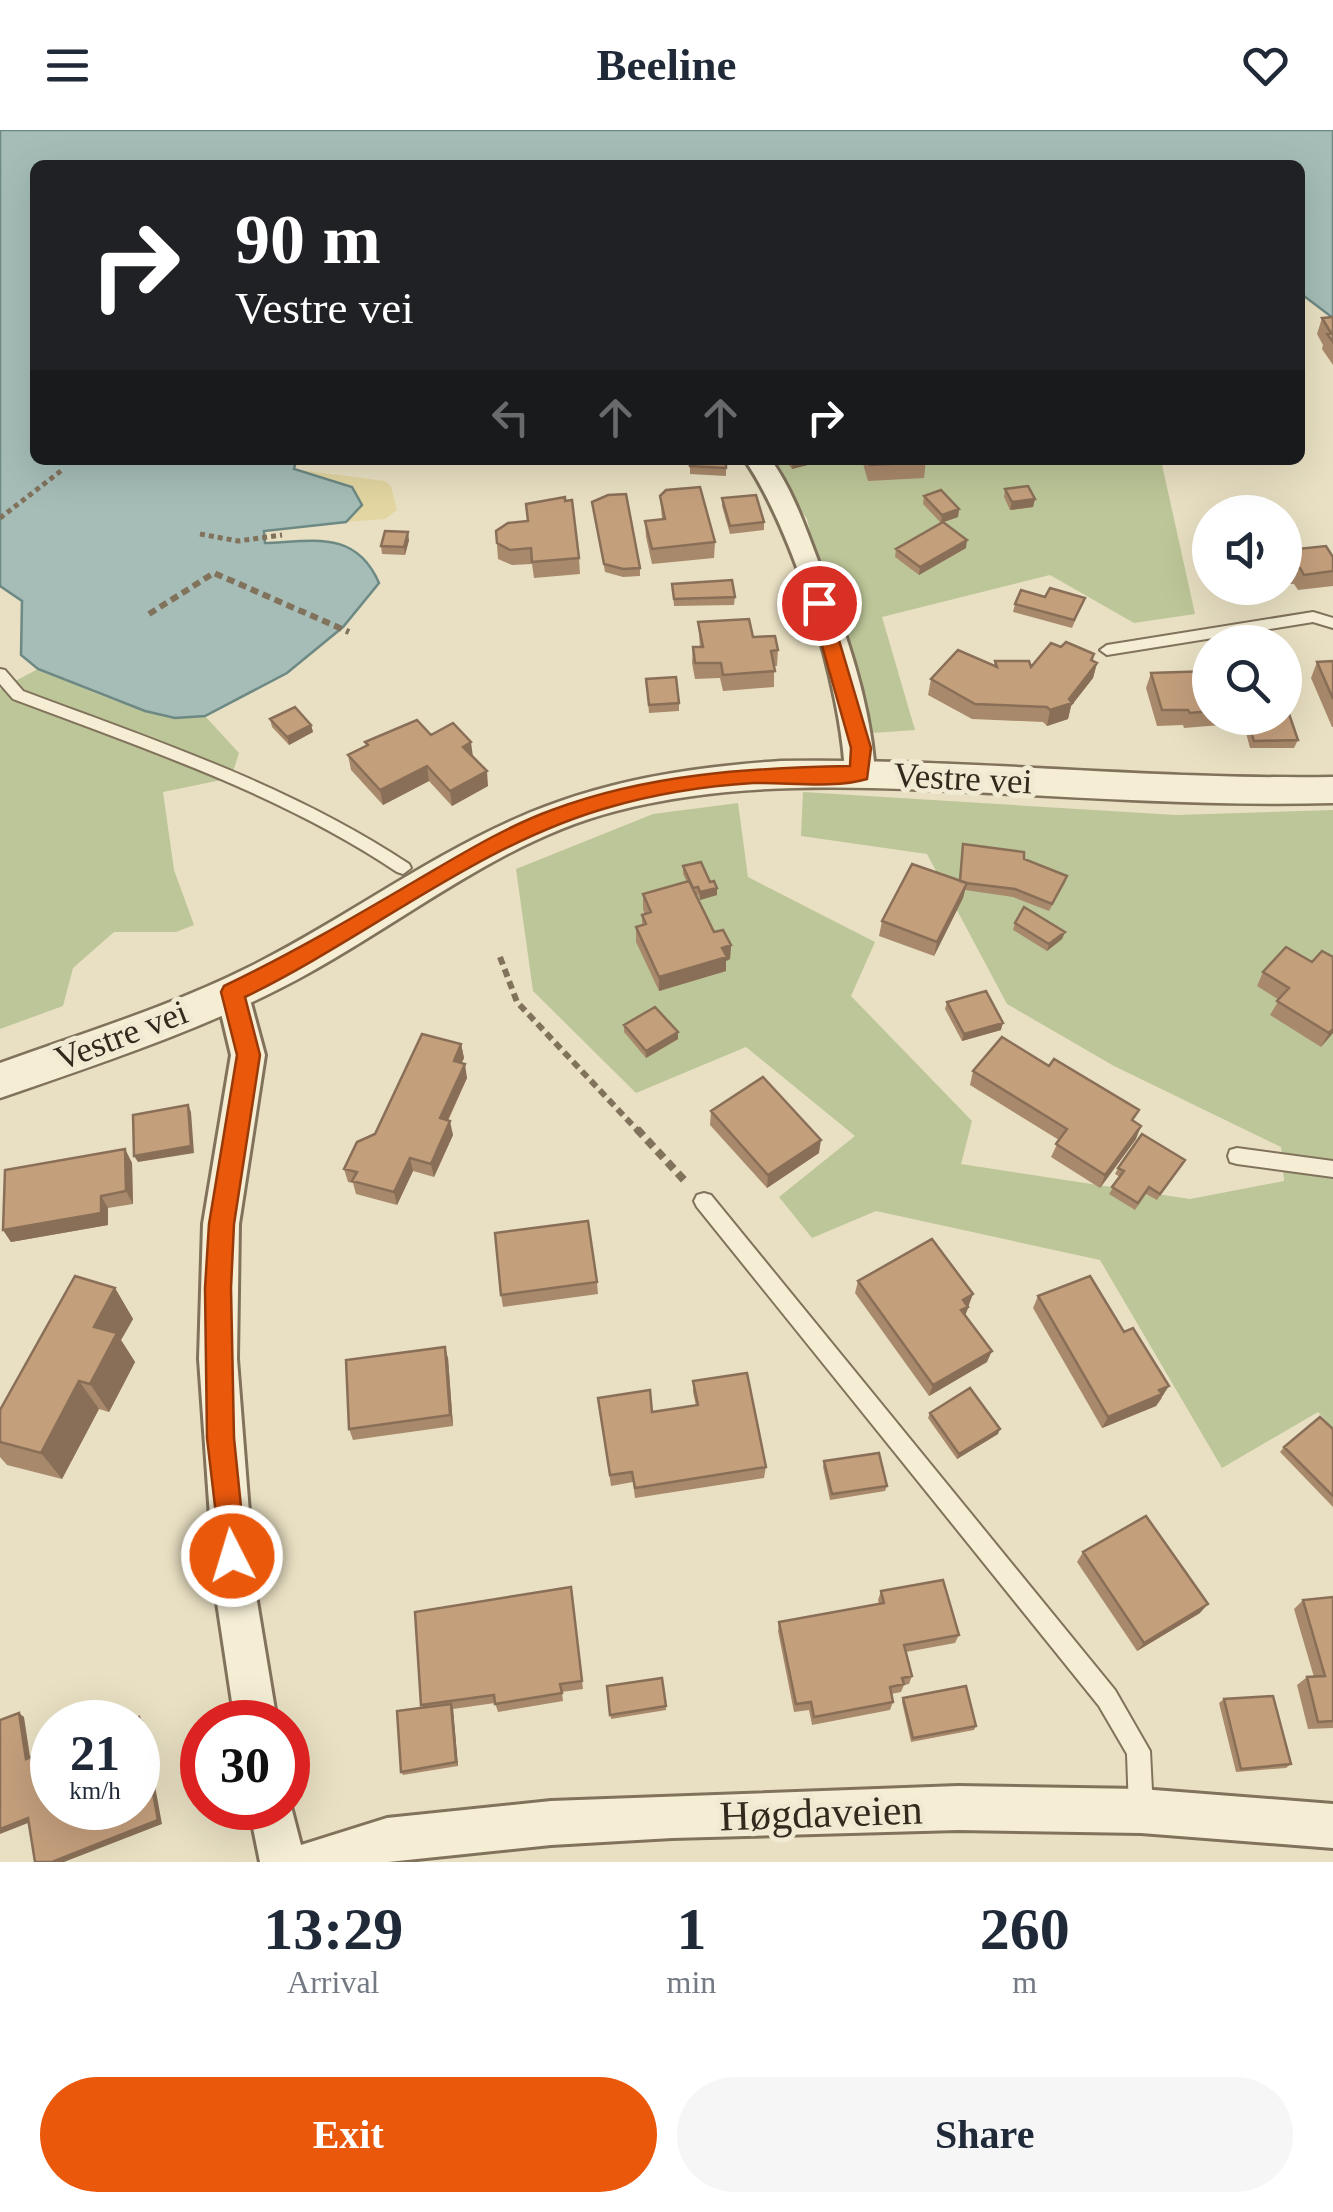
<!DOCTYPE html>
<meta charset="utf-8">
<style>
:root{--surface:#fff;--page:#f6f6f7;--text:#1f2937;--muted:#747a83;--accent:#ea580c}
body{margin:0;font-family:"Times New Roman",serif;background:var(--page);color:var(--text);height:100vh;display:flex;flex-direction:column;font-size:38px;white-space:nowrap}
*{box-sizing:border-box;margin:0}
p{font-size:32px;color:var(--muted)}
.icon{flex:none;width:55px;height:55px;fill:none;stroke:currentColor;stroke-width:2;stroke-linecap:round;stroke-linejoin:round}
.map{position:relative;height:1732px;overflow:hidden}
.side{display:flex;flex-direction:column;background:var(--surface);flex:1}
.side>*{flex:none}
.top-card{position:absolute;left:30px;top:30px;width:1275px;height:305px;border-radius:15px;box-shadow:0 10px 40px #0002;background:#202124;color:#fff;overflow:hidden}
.controls{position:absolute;left:1192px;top:365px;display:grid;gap:20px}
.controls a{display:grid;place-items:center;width:110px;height:110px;border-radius:50%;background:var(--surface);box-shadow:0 10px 40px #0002;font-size:50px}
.speed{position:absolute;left:30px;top:1570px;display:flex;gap:20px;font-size:50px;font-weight:700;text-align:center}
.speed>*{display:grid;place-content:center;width:130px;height:130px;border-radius:50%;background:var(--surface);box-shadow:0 10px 40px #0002;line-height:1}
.speed small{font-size:25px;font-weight:400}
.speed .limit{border:15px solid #d22;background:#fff;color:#111}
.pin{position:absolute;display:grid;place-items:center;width:85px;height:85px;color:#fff;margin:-42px;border:5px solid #fff;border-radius:50%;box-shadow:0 2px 10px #0007}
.me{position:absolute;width:110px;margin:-55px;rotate:355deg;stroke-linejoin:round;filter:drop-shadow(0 0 8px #0008)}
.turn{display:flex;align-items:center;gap:35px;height:210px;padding:0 40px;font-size:45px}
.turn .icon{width:130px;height:130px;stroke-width:2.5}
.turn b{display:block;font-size:70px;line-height:85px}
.lanes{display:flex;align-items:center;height:95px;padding:0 40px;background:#0003;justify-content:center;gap:50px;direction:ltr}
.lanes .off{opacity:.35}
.eta{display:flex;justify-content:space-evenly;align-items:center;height:170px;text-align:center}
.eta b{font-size:60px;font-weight:700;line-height:70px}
.cta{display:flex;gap:20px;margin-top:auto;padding:20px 40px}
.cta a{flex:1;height:115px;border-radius:60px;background:var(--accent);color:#fff;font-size:40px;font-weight:700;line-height:115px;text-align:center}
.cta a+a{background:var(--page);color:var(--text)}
header{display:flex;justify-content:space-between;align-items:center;height:130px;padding:0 40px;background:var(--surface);font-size:45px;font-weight:700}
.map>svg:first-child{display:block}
</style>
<header><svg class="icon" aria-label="menu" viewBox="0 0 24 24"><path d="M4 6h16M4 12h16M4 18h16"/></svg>Beeline<svg class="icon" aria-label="heart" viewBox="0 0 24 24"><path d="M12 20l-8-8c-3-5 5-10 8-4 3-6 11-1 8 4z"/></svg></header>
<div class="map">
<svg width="1333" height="1732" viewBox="0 0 1333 1732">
<rect width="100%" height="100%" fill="#e9e0c3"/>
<path fill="#bdc698" d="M766 330H1161L1195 484 1134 493 1050 445 882 487 915 600 858 604 807 389Z
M38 539C92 561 146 590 205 586L239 623 231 648 163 662 174 740 194 795 176 802H114L73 838 63 876 0 899V559Z
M803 662 1176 685 1333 680V1298L1318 1282 1222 1338 1100 1130 876 1081 812 1108 779 1067 855 1006 746 917 636 963 533 861 516 739 653 684 738 673 748 747 875 812 851 866 972 991 961 1034 1190 1069 1284 1051 1281 1017 1114 936 1007 874 927 724 801 706Z"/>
<path fill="#e3d6a2" d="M293 339 385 351 391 356 397 380 385 389 346 392 361 375Z"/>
<path fill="#a5bcb7" stroke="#6d8984" stroke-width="2.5" d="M0 0H1333V188L1300 163V35H35V330H296L294 339 352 357 362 375 346 392 264 401 265 413C314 411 356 400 379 453L343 497 287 543 205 586 175 588 145 581 38 539 21 525 22 471 0 456Z"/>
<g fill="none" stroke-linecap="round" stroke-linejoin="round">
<defs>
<path id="service" d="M1313 482 1333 488V498L1313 492 1107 525 1100 520 1107 515Z
M0 539 5 540 23 561C156 611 290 655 409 734L411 738 403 744 397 742C279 663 145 619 13 569L0 554Z
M1237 1018 1333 1031V1047L1237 1034 1230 1032 1228 1026 1230 1020Z
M704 1063 711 1065 1115 1560 1150 1621 1153 1680 1149 1688 1141 1692 1133 1688 1129 1680 1127 1624 1099 1576 697 1077 694 1071 697 1065Z"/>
<path id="minor" d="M745 330H771C792 359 804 394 817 428 844 497 870 568 875 643L870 651 860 654 850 651 845 643C841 556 794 402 745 330Z
M232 849 243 853 248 862 265 925 239 1094 237 1229 255 1459 277 1592H235L215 1459 199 1229 203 1094 231 925 216 862 221 853Z
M958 1656 1141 1659 1333 1674V1718L1141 1703 958 1700 672 1708 551 1715 388 1732H260L249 1678H288V1665L301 1715 387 1688 551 1671Z"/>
<path id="tertiary" d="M781 631C965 628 1149 650 1333 647V673C1219 676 1106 669 992 663 867 657 739 649 616 681 503 710 409 788 309 843 212 897 104 932 0 968V933C83 903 169 877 249 837 340 792 422 730 515 689 600 651 689 637 781 631Z"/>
</defs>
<use href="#service" stroke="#81725c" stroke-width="4"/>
<use href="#minor" stroke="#81725c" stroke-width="6"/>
<use href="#tertiary" stroke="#81725c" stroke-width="5"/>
<path stroke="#81725c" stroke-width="5" stroke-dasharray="5 4" stroke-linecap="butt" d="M0 388 62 340
M200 404 238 411 282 405"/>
<path stroke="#81725c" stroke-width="6" stroke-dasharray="8 5" stroke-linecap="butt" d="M149 484 214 443 349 502
M500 827 517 872 639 1002"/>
<path stroke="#81725c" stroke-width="8" stroke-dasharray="9 6" stroke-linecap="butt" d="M637 999 685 1051"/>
<use href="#service" fill="#f5eed5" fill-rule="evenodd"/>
<use href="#minor" fill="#f5eed5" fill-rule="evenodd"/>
<use href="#tertiary" fill="#f5eed5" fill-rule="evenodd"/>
</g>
<path fill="#a9896b" d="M1333 187V235L1322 219 1323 215 1317 204 1322 188Z
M690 330H726V346L690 344Z
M785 330H827L792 339Z
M862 330H926L924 348 868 351Z
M1005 359 1035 369 1033 377 1010 380 1004 367Z
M660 366 715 412 714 428 652 434 646 407 645 391 662 389Z
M924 366 959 379 958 387 943 392 966 418 919 445 895 427 896 419 941 393 923 374Z
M722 368 764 392V400L730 404 722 376Z
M592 372 640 438V446L623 447 605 442Z
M1285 398 1298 419 1333 427V456L1298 460 1294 454H1285Z
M496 401 579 428 580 444 534 448 532 434 512 435 498 429Z
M409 410 405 425 382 424 381 416Z
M672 454 735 467 734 475 674 476Z
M1045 467 1085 468 1072 498 1013 482 1015 474Z
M698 492 753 507 778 520 777 536H774V557L723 561 720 548 695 549 692 533 693 517H700Z
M1061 517 1094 524 1093 531 1097 533 1093 548 1071 576 1068 589 1047 596 1043 592 972 589 928 565 931 549 994 536 995 531 1031 537Z
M1333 531V597H1332L1311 548 1317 532Z
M1210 541V588H1236L1233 594 1184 598 1183 595 1157 596 1146 558 1151 543Z
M646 549 679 573V581L649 583Z
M1242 588H1285L1298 610 1294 618H1250Z
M270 589 311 595 313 602 289 615 272 597Z
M431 605 473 627 488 656 452 676 429 651 383 675 351 640 348 625 366 616 365 612Z
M963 714 1024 729 1067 746 1065 753 1049 781 1013 767 965 760 963 768 934 826 879 806 882 791 959 750Z
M683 736 717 758V765L700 770 698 765H696L714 802 731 815 730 829 726 831V841L659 861 636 812V797L642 795V785L645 784 643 779V764L687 752 683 744Z
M1015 793 1065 802 1062 809 1047 821 1013 800Z
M1286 817 1333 903 1321 917 1270 885 1279 870 1257 856 1263 842Z
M947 872 1001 900 962 911 945 879Z
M624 895 678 909 646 928 624 902Z
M461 914 464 928 461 933 467 948 448 991 453 1005 434 1047 413 1041 397 1075 356 1064 353 1053 348 1052 344 1039 375 1004Z
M973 941 1135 992 1136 1009 1100 1058 1051 1027 1059 1010 970 955Z
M711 981 819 1023 767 1058 710 995Z
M125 1019 132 1033 133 1074 108 1078V1095L11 1112 3 1100Z
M1185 1030 1157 1070 1146 1064 1135 1080 1109 1064 1120 1047 1115 1044 1118 1038Z
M858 1151 969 1176 965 1186 987 1232 929 1266 855 1163Z
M597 1152 598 1164 503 1177 501 1165Z
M115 1158 133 1189 121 1210 135 1232 109 1282 99 1279 62 1349 7 1335 0 1327V1280Z
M1038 1166 1162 1268 1156 1276 1102 1298 1033 1178Z
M448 1228 453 1296 353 1310 349 1299Z
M693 1251 766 1337 764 1348 635 1368 633 1352 611 1356 598 1268 652 1282 696 1276 693 1262Z
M930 1283 998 1304 957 1329 928 1288Z
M1333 1299V1377L1280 1322 1284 1317Z
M824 1331 887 1356 885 1361 830 1370 823 1337Z
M1083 1422 1200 1483 1137 1521 1077 1432Z
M571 1457 583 1559 562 1562 563 1571 498 1582 495 1573 453 1579 458 1636 403 1645 401 1642 423 1578 421 1575Z
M881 1461 959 1505 955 1513 906 1522 912 1546 909 1554 904 1555 901 1562 891 1564 893 1572 890 1580 812 1595 809 1580 794 1582 778 1501 779 1492 879 1474 878 1470Z
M1333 1467V1598L1308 1599 1297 1555 1307 1547H1314L1294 1479 1303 1470Z
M662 1548 666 1580 611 1589 607 1556Z
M903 1568 976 1596 974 1600 911 1612 902 1572Z
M1224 1569 1291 1634 1286 1638 1236 1642 1219 1573Z"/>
<path fill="#896f57" d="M798 330H827L792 339 793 331Z
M1035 369 1033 377 1010 380 1012 372Z
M959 379 958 387 941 393 942 385Z
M408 402 409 410 405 425 404 417Z
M967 410 966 418 919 445 920 437Z
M1225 458H1246L1224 462Z
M1097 533 1093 548 1071 576 1068 589 1047 596 1050 580 1069 569Z
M311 595 313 602 289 615 287 607Z
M471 612 473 627 463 617Z
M427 636 429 651 383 675 380 660Z
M487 641 488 656 452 676 450 661Z
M967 753 963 768 934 826 937 812Z
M717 758V765L700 770V762Z
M1065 802 1062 809 1047 821 1049 814Z
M731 815 730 829 726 831V841L659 861V847L722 818Z
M1003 893 1001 900 962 911 964 904Z
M1333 899V903L1321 917 1329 903Z
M678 902V909L646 928V921Z
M461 914 464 928 456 945 454 931Z
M465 934 467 948 442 1002 440 988Z
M188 975 191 982 194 1023 138 1032 134 1026Z
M450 991 453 1005 434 1047 431 1034Z
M1141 996 1136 1009 1100 1058 1105 1045Z
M821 1010 819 1023 767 1058 768 1045Z
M125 1019 132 1033 133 1074 126 1061Z
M410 1028 413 1041 397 1075 394 1062Z
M101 1066 108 1078V1095L11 1112 3 1100Z
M115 1158 133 1189 121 1210 135 1232 109 1282 90 1254 94 1197Z
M973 1164 964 1188 957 1192 963 1170Z
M445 1217 448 1228 453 1296 450 1285Z
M992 1221 987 1232 929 1266 933 1255Z
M79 1251 99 1279 62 1349 41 1323Z
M1169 1256 1156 1276 1102 1298 1108 1287Z
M1000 1299 998 1304 957 1329 959 1324Z
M1208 1474 1200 1483 1137 1521 1144 1513Z
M451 1574 453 1578 458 1636 456 1632Z
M19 1583 24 1587 31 1633 26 1629Z
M139 1587 143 1591 162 1694 64 1732H52Z
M28 1688 33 1691 0 1704V1699Z"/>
<path fill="#c49f7c" stroke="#896f57" stroke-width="2.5" d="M1333 187V212L1327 204 1331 203 1322 188Z
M690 330H726V338L690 336Z
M869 330H926V332L870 335Z
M1028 356 1035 369 1012 372 1005 359Z
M700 357 715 412 652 419 645 391 665 389 660 366 666 360Z
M941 360 959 379 942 385 924 366Z
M626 364 640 438 623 439 604 434 592 372 608 365Z
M756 365 764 392 730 396 722 368Z
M565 367V371L572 370 579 428 532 432 531 418 510 420 497 413 496 401 508 393 528 391 526 374Z
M943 392 967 410 920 437 896 419Z
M1285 398 1298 419 1326 416 1333 427V441L1304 445 1300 438H1285Z
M385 401 408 402 404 417 381 416Z
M732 450 735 467 674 469 672 454Z
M1050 458 1085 468 1074 490 1015 474 1021 460 1045 467Z
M749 489 753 507 775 506 778 520 771 521 775 541 723 545 721 533H695L693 517H703L698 492Z
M1066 512 1094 524 1091 530 1097 533 1069 569 1072 573 1050 580 1047 577 975 574 931 549 958 520 997 537 995 531H1029L1031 537 1051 513 1061 517Z
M1333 531V569L1317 532Z
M1210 541V581L1190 583 1188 580H1162L1151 543Z
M676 547 679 573 649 575 646 549Z
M295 577 311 595 287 607 270 589Z
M1285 578H1287L1298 610 1254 611 1247 588H1285Z
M417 590 431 605 453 593 471 612 463 617 487 641 450 661 427 636 380 660 348 625 368 615 365 612Z
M963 714 1024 722V729L1067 746 1052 774 1015 759 966 753 960 751Z
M701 732 710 752 714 751 717 758 700 762 698 757 693 758 683 736Z
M912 734 967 753 937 812 882 791Z
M689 751 714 802 723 800 731 815 722 818 727 827 659 847 636 797 646 794 642 785 651 782 643 764Z
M1024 777 1065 802 1049 814 1015 793Z
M1286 817 1312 832 1322 821 1333 827V899L1329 903 1277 871 1289 858 1263 842Z
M986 861 1003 893 964 904 947 872Z
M655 877 678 902 646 921 624 895Z
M422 904 461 914 454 931 465 934 440 988 450 991 431 1034 410 1028 394 1062 352 1051 357 1042 344 1039 357 1012 375 1004Z
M1002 907 1049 936 1054 929 1139 980 1132 990 1141 996 1105 1045 1056 1014 1067 999 973 941Z
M763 947 821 1010 768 1045 711 981Z
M188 975 191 1016 134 1026 133 985Z
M1142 1004 1185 1030 1160 1064 1149 1057 1138 1073 1112 1057 1124 1041 1118 1038Z
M125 1019 126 1061 101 1066V1083L3 1100 5 1040Z
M588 1091 597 1152 501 1165 495 1103Z
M932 1109 973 1164 963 1170 968 1177 961 1180 992 1221 933 1255 858 1151Z
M75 1146 115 1158 94 1197 117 1203 90 1254 79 1251 41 1323 0 1312V1280Z
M1090 1146 1124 1202 1133 1198 1169 1256 1159 1260 1162 1264 1108 1287 1038 1166Z
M445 1217 450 1285 349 1299 346 1230Z
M747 1243 766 1337 635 1358 632 1342 610 1345 598 1268 650 1260 652 1282 698 1275 693 1251Z
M970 1258 1000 1299 959 1324 930 1283Z
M1320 1287 1333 1299V1366L1284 1317Z
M879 1323 887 1356 832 1364 824 1331Z
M1146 1386 1208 1474 1144 1513 1083 1422Z
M943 1450 959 1505 904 1515 912 1546 902 1548 904 1554 890 1557 893 1572 814 1587 811 1572 796 1574 779 1492 884 1473 881 1461Z
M571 1457 582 1551 560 1554 562 1563 495 1574 494 1565 421 1575 415 1482Z
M1333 1467V1591L1318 1592 1307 1547 1325 1546 1303 1470Z
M662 1548 666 1576 610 1585 607 1556Z
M966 1556 976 1596 913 1608 903 1568Z
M1273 1566 1291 1634 1241 1639 1224 1569Z
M451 1574 456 1632 401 1642 397 1581Z
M19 1583 26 1629 52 1620V1678H138V1592H124L139 1587 158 1690 52 1732H35L28 1688 0 1699V1590Z"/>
<path fill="#ea580c" stroke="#983908" stroke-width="2.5" d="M819 467 828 473 871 618 867 649C833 659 789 652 753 653 706 656 655 664 610 677 478 714 367 808 245 867L260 925 234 1094 231 1158 234 1308 246 1426 242 1436 232 1440 222 1436 207 1308 205 1158 209 1094 237 925 221 862 224 856C291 824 354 787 417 750 460 725 505 697 552 680 648 644 748 638 850 636L851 618 810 473Z"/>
<g text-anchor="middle" stroke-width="10" stroke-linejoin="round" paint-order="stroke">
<g font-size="35" fill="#332a1e" stroke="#f1ead2">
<text transform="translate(963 648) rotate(3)" y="12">Vestre vei</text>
<text transform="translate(121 905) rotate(-21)" y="12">Vestre vei</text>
</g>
<g font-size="42" fill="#332a1e" stroke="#f1ead2">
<text transform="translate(821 1682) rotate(-2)" y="15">Høgdaveien</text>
</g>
</g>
</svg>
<div class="controls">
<a><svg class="icon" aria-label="sound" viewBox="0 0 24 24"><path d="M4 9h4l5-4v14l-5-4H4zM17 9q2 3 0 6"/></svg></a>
<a><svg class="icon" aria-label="search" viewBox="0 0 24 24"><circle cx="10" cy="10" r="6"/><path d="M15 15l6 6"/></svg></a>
</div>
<div class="speed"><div>21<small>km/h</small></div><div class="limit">30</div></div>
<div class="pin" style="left:819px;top:473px;background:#d93025"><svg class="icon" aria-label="arrive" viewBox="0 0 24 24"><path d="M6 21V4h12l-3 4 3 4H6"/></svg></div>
<svg class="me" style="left:232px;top:1426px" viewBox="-20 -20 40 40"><circle r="17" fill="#ea580c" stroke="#fff" stroke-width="3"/><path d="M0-11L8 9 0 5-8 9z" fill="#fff"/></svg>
<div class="top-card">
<div class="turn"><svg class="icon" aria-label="right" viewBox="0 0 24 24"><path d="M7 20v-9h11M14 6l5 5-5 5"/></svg><div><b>90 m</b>Vestre vei</div></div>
<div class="lanes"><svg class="icon off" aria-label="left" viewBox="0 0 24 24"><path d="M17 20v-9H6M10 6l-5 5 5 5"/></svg><svg class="icon off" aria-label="ahead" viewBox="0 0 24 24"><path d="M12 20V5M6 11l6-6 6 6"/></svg><svg class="icon off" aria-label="ahead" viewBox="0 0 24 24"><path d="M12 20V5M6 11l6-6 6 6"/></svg><svg class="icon" aria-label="right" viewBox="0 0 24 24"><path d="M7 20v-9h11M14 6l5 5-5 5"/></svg></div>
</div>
</div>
<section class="side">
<div class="eta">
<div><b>13:29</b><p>Arrival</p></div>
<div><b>1</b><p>min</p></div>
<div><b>260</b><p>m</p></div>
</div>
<div class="cta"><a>Exit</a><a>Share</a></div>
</section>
